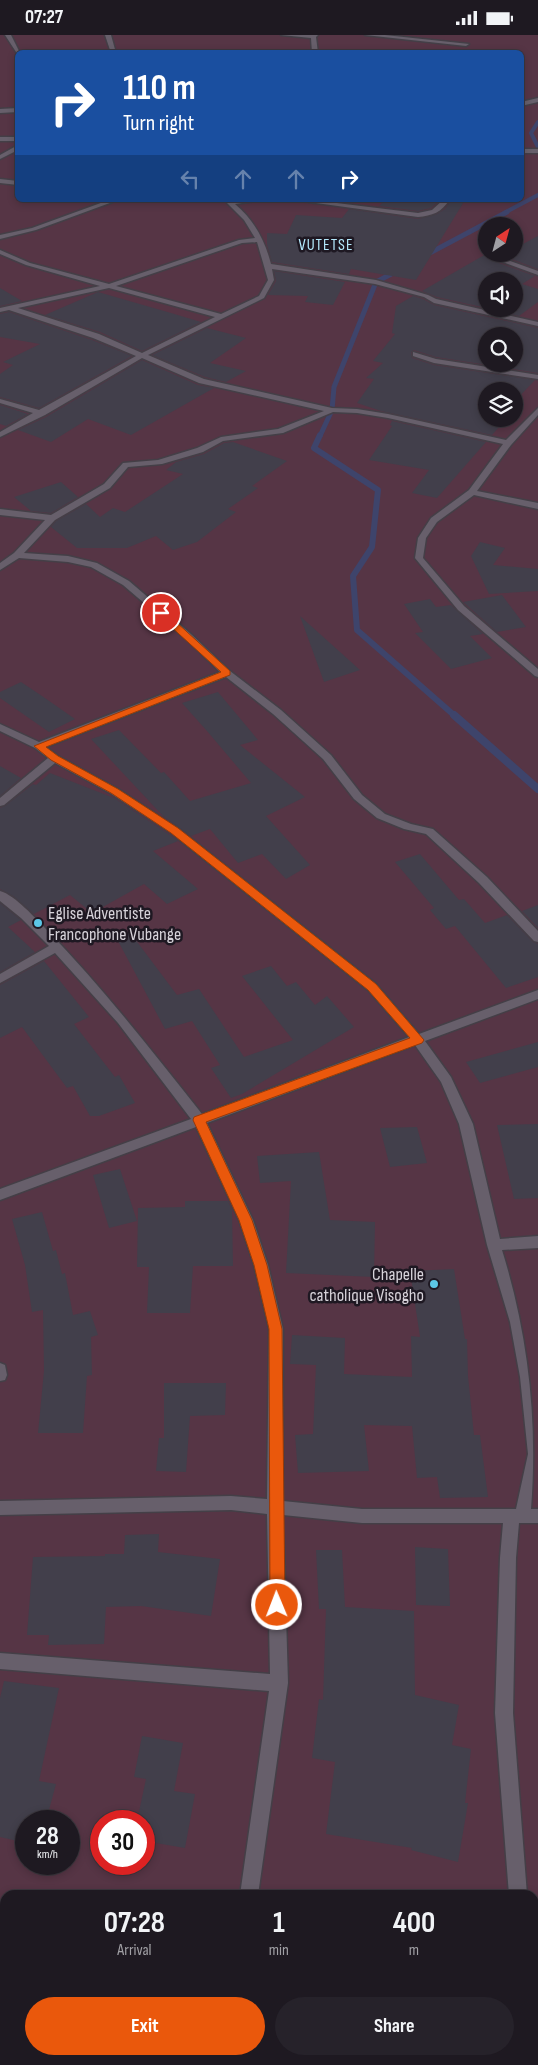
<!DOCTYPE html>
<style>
:root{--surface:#1e1921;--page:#26222a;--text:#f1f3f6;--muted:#a1a0a5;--line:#3c383f;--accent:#ea580c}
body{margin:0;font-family:"Sofia Sans Condensed",sans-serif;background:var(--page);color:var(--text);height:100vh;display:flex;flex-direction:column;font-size:19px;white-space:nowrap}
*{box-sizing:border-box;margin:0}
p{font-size:16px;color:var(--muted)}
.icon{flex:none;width:28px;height:28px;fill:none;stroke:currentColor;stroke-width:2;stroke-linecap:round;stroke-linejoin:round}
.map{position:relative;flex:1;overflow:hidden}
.side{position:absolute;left:0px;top:1855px;width:539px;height:175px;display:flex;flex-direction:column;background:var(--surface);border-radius:15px 15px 0 0;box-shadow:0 2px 8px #0003,0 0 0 1px var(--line)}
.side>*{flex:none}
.guide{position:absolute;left:15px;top:15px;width:509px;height:152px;border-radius:8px;box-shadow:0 2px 8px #0003,0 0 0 1px var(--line);background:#1a4fa0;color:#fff;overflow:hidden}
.needle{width:32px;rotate:36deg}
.buttons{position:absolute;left:478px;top:182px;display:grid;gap:10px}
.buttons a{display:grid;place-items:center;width:45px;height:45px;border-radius:50%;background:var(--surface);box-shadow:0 2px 8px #0003,0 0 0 1px var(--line);font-size:25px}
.speed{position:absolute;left:15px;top:1775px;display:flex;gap:10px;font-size:25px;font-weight:700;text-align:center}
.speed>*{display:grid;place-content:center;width:65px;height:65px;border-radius:50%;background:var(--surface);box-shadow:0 2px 8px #0003,0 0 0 1px var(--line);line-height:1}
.speed small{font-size:12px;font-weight:400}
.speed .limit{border:8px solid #d22;background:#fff;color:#111}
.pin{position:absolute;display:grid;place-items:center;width:42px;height:42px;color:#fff;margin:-21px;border:2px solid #fff;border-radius:50%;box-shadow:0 1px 5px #0007}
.me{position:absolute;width:55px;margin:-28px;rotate:359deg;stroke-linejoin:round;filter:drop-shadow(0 0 4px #0008)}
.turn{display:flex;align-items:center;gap:18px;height:105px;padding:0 25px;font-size:22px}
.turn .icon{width:65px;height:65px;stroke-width:2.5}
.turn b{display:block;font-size:35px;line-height:42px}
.lanes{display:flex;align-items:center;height:48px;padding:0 25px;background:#0003;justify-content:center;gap:25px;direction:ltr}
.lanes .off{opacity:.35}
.eta{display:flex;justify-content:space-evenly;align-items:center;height:85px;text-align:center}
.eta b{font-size:30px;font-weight:700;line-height:35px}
.action{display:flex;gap:10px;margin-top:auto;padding:10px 25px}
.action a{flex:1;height:58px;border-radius:30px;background:var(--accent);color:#fff;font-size:20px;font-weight:700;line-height:58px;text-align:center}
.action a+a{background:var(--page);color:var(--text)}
.status{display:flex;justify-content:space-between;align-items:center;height:35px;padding:0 25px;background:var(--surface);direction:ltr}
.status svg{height:14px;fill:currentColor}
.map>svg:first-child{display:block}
</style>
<div class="status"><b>07:27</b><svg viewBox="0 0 49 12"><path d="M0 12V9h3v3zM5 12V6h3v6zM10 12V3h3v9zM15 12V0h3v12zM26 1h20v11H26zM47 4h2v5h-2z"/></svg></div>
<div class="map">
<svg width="538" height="2030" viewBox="0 0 538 2030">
<rect width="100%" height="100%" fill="#28212c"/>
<path fill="#563545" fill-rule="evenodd" d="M0 0H538V2030H0ZM18 18H521V165H18ZM486 191H514V219H486ZM486 246H514V274H486ZM486 301H514V329H486ZM486 356H514V384H486ZM26 1786H69V1829H26ZM101 1786H144V1829H101ZM5 1860H534V2025H5Z"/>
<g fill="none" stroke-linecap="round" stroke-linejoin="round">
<path stroke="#3e446b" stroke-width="4" d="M538 87 531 98 538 112
M504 178 538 160"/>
<path stroke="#3e446b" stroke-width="5" d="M426 220 507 177
M320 401 332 375 334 352 376 247 399 235"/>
<path stroke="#3e446b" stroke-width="6" d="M320 400 314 413 378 455 372 512 353 541 357 595 455 681"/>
<path stroke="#3e446b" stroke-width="8" d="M454 680 538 754"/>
</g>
<path fill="#423f4b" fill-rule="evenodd" d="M385 165H440L431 173 418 176 379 171Z
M451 165H465L416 245 351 234 349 239 272 227 267 210V198L287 199 296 180 342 183 349 174 418 184 437 179 445 174Z
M538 201V234L503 221 497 225 499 228 535 241 522 249 538 254V267L519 281 488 274H514V246H486V273L437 262 422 256 486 219H514V208L521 210Z
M274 236 345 247 333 270 305 267 308 261 268 260 276 246Z
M0 253 22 266 0 271Z
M98 257 171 278 201 287 142 316 100 297 45 280Z
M413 261 423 264 434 270 538 293V338L436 322 414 315 411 317 412 323 434 330 535 345 514 367V356H486V384H497L494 387 499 392 492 400 381 376 357 368 374 344 366 343 383 328 373 326 395 299 392 298 396 271ZM486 301H514V329H486Z
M9 277 92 305 132 321 39 373 0 362V339L13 330 3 327 40 309 0 302V279Z
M207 293 246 303 210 328 246 336 226 347 205 342 152 320Z
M142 325 198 350 214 353 131 400 88 384 51 407 18 395 46 382Z
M0 370 28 379 6 391 0 389Z
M392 386 486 407 437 463 412 458 429 435 369 425 392 391 390 390Z
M233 407 287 426 252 451 258 453 228 474 236 477 197 507 173 515 156 501 127 513H77L51 492 56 486 86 469 100 482 113 473 125 477 183 439 166 435 176 427 204 419 224 408Z
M61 447 78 462 51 478 31 476 14 462Z
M480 507 505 513 493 530 538 534V556L489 559 471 521Z
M502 560 526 592 497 597 463 567Z
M430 564 436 572 451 570 483 599 470 601 492 623 451 634 415 598 423 597 404 569Z
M300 581 360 635 324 647Z
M21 647 42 661 75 684 49 697 0 663V657Z
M218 657 258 705 240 710 305 762 266 781 310 830 286 844 262 819 238 828 210 794 191 801 163 781 91 704 119 695 161 738 164 737 190 766 251 748 207 696 182 668Z
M0 731 21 743 0 761Z
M50 738 114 763 170 800 178 806 153 816 198 854 167 869 144 849 92 878 70 860 34 879 13 861 0 854V773L5 771 33 749 36 750Z
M420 819 459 865 464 864 485 888 507 880 533 907 538 909V942L506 953 455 891 446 894 430 875 434 873 395 827Z
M0 868 21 885 8 892 35 917 0 937Z
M538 870V893L522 876Z
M129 896 177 960 199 954 244 1022 293 1005 242 941 271 931 287 951 296 947 315 970 327 961 354 992 242 1059 231 1063 211 1033 220 1030 192 986 165 994 117 904Z
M44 926 89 982 74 989 115 1042 119 1040 135 1068 99 1081H90L73 1051 67 1053 22 992 0 1003V950Z
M538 1007V1032L480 1048 466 1027Z
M538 1089V1163L514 1164 497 1090Z
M417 1092 427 1128 390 1132 380 1093Z
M319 1117 330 1185 375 1187 374 1242 286 1238 291 1146 260 1148 257 1121Z
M120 1134 137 1186 109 1193 93 1140Z
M185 1166H228L232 1175 233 1231H193L190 1278H147L149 1232H137L138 1173 185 1172Z
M42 1177 53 1216 56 1215 62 1239 65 1238 73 1280 90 1276 98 1300 91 1302 92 1340 87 1341 83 1398H38L44 1336 43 1275 32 1277 25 1230 12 1184Z
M454 1234 465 1304H467L468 1341 474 1400H480L488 1462 440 1463 437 1442 417 1443 412 1391 364 1390 369 1436 298 1438 295 1400 313 1399 316 1330 290 1329 292 1300 345 1303 344 1339 412 1342 411 1301 420 1302 410 1236Z
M164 1348H226L225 1380 190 1381 186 1437 156 1436 159 1403H164Z
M159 1499 158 1517 220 1524 211 1581 141 1571 106 1572 104 1609 48 1610 49 1600H27L33 1522 105 1521V1519H124L125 1500Z
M415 1512 448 1514 450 1571 416 1570Z
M316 1515H342L345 1572 414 1576 415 1660 459 1670 452 1710 471 1714 465 1768H468L458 1827 411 1815 412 1813 326 1799 335 1727 312 1723 319 1664 323 1665 326 1574H319Z
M4 1646 59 1653 39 1746 56 1749 46 1786H26V1808L0 1802V1663Z
M142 1701 183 1708 174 1756 195 1759 185 1813 144 1806V1786H137L146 1744 134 1742Z"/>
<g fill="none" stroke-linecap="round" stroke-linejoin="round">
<defs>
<path id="street" d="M5 0H11L20 18H18V20Z
M105 0H111L116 18H111Z
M281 0H318L316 2 318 18H312L311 3Z
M365 0H385L469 9 466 11Z
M538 63V67L521 71V67Z
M18 73V77L0 78V74Z
M0 102H18V106H0Z
M18 110V115L0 124V120Z
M521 114H538V118H521Z
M0 144 18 146V150L0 148Z
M109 165H118L36 195 0 204V200L32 193Z
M229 165H263L235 169C255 186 265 206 271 229L376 245 428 260 436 264 538 287V291L434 268 424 262 375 249 272 234 274 245 264 263 148 320 204 344 332 373 357 374 388 379 506 405 538 373V380L511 410 477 456 538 468V474L474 460 437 487 426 503 423 523 464 571 538 634V642L535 641 458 575 415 523 418 503 431 483 469 455 503 409 388 383 357 378 333 377 283 398 223 406 203 417 162 429 128 432 110 453 55 485 24 518 68 521 97 528 129 546 192 600 230 636 281 675 331 720 362 760 385 779 411 789 433 794 487 842 538 896V907L534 906 479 848 426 799 404 794 377 783 354 764 323 724 273 679 226 642 46 712 58 721 118 754 179 794 376 949 419 999 538 955V964L425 1006 451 1042 473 1089 500 1204 538 1201V1213L502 1215C528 1299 538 1385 531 1474H538V1488H519L516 1523 513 1678 527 1860H509L495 1678 500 1523 503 1488H362L283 1480 288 1648 258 1860H240L269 1656 0 1634V1618L270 1639 267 1479 231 1475 0 1480V1466L231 1461 267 1464 269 1294 254 1230 239 1185 196 1092 0 1165V1154L191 1084 118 988 55 918 0 948V939L49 911 21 883 0 866V856C15 860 36 884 47 895 103 953 152 1016 202 1079L409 1002 368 955 171 798 110 758 55 728 4 770 0 771V763L48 723 35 713 0 696V689L39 707 220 637 186 604 123 550 91 532 68 527 19 523 0 535V528L14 518 45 485 0 480V474L51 480 104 449 123 428 158 425 197 413 221 402 278 394 324 376 199 348 142 323 45 380 0 402V397L33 378 0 368V364L39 375 136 321 93 303 9 275 0 277V273L100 251 26 230 0 219V215L30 228 109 249 239 205 255 203 244 185 227 168ZM257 207 268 245 259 261 221 279 116 251 242 208ZM109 253 215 282 142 318 99 299 18 273ZM415 1010 441 1047 459 1089 487 1210 510 1287 520 1342 528 1419 516 1474H362L283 1466V1294L268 1230 253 1185 207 1088Z
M294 165H312L418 178 432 175 443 165H449C442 177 432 181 418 182Z
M502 223 538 236V240L500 226 499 225Z
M413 317 436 324 538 340V344L434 328 413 321Z
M0 1328 5 1330 7 1340 5 1345 0 1346Z
M0 1979 5 1980V2000L0 1999Z
M534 2006H538L537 2030H517L518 2025H534Z
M214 2025H234L233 2030H213Z"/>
</defs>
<use href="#street" stroke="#443f47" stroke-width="3"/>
<use href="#street" fill="#675f6b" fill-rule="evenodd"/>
</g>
<path fill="#ea580c" stroke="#983908" d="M158 576H164L230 636V640L46 712 58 721 118 754 178 793 376 949 424 1005 422 1008 206 1087 252 1185 267 1230 282 1294 285 1570 283 1575 277 1577 272 1575 270 1570 269 1294 254 1230 239 1185 193 1085 194 1082 410 1003 368 955 171 798 111 758 51 725 34 711 221 637 158 580Z"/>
<g fill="#5cc7e7" stroke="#1e1822" stroke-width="2">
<circle cx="38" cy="888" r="5"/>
<circle cx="434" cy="1249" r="5"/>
</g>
<g text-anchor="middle" stroke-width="5" stroke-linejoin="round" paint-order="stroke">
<g font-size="16" letter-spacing="1" fill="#b5ebfd" stroke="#1e1822">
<text x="326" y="215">VUTETSE</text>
</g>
<g font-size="18" fill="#d7d3da" stroke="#1e1822" text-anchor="start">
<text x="48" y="884">Eglise Adventiste<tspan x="48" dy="21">Francophone Vubange</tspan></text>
<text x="424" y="1245" text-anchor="end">Chapelle<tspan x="424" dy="21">catholique Visogho</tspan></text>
</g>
</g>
</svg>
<div class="buttons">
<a><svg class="needle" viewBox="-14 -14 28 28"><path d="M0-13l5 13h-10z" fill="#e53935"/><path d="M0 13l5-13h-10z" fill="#a1a0a5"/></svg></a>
<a><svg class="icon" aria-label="sound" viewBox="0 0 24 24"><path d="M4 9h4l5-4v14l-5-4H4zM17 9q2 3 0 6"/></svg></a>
<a><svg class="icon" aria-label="search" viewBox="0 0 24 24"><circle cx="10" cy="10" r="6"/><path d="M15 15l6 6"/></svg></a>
<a><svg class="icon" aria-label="layers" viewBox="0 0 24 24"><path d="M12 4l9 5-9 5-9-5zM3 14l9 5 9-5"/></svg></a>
</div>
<div class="speed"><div>28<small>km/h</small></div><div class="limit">30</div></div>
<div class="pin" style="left:161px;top:578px;background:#d93025"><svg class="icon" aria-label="arrive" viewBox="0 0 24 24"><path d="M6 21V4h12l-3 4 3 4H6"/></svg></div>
<svg class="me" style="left:277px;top:1570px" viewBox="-20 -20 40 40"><circle r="17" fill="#ea580c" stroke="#fff" stroke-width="3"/><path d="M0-11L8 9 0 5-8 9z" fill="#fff"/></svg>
<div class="guide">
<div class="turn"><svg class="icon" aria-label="right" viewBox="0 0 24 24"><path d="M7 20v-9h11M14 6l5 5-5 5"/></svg><div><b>110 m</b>Turn right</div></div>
<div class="lanes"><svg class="icon off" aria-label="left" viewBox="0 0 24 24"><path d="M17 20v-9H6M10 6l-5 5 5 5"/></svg><svg class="icon off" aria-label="ahead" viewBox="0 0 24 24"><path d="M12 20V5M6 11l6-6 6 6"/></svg><svg class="icon off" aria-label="ahead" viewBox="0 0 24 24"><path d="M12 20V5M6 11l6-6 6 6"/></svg><svg class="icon" aria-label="right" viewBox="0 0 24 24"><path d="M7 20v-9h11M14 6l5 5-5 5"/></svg></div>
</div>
<section class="side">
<div class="eta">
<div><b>07:28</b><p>Arrival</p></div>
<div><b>1</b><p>min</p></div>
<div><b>400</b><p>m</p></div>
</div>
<div class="action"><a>Exit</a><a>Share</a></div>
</section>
</div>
